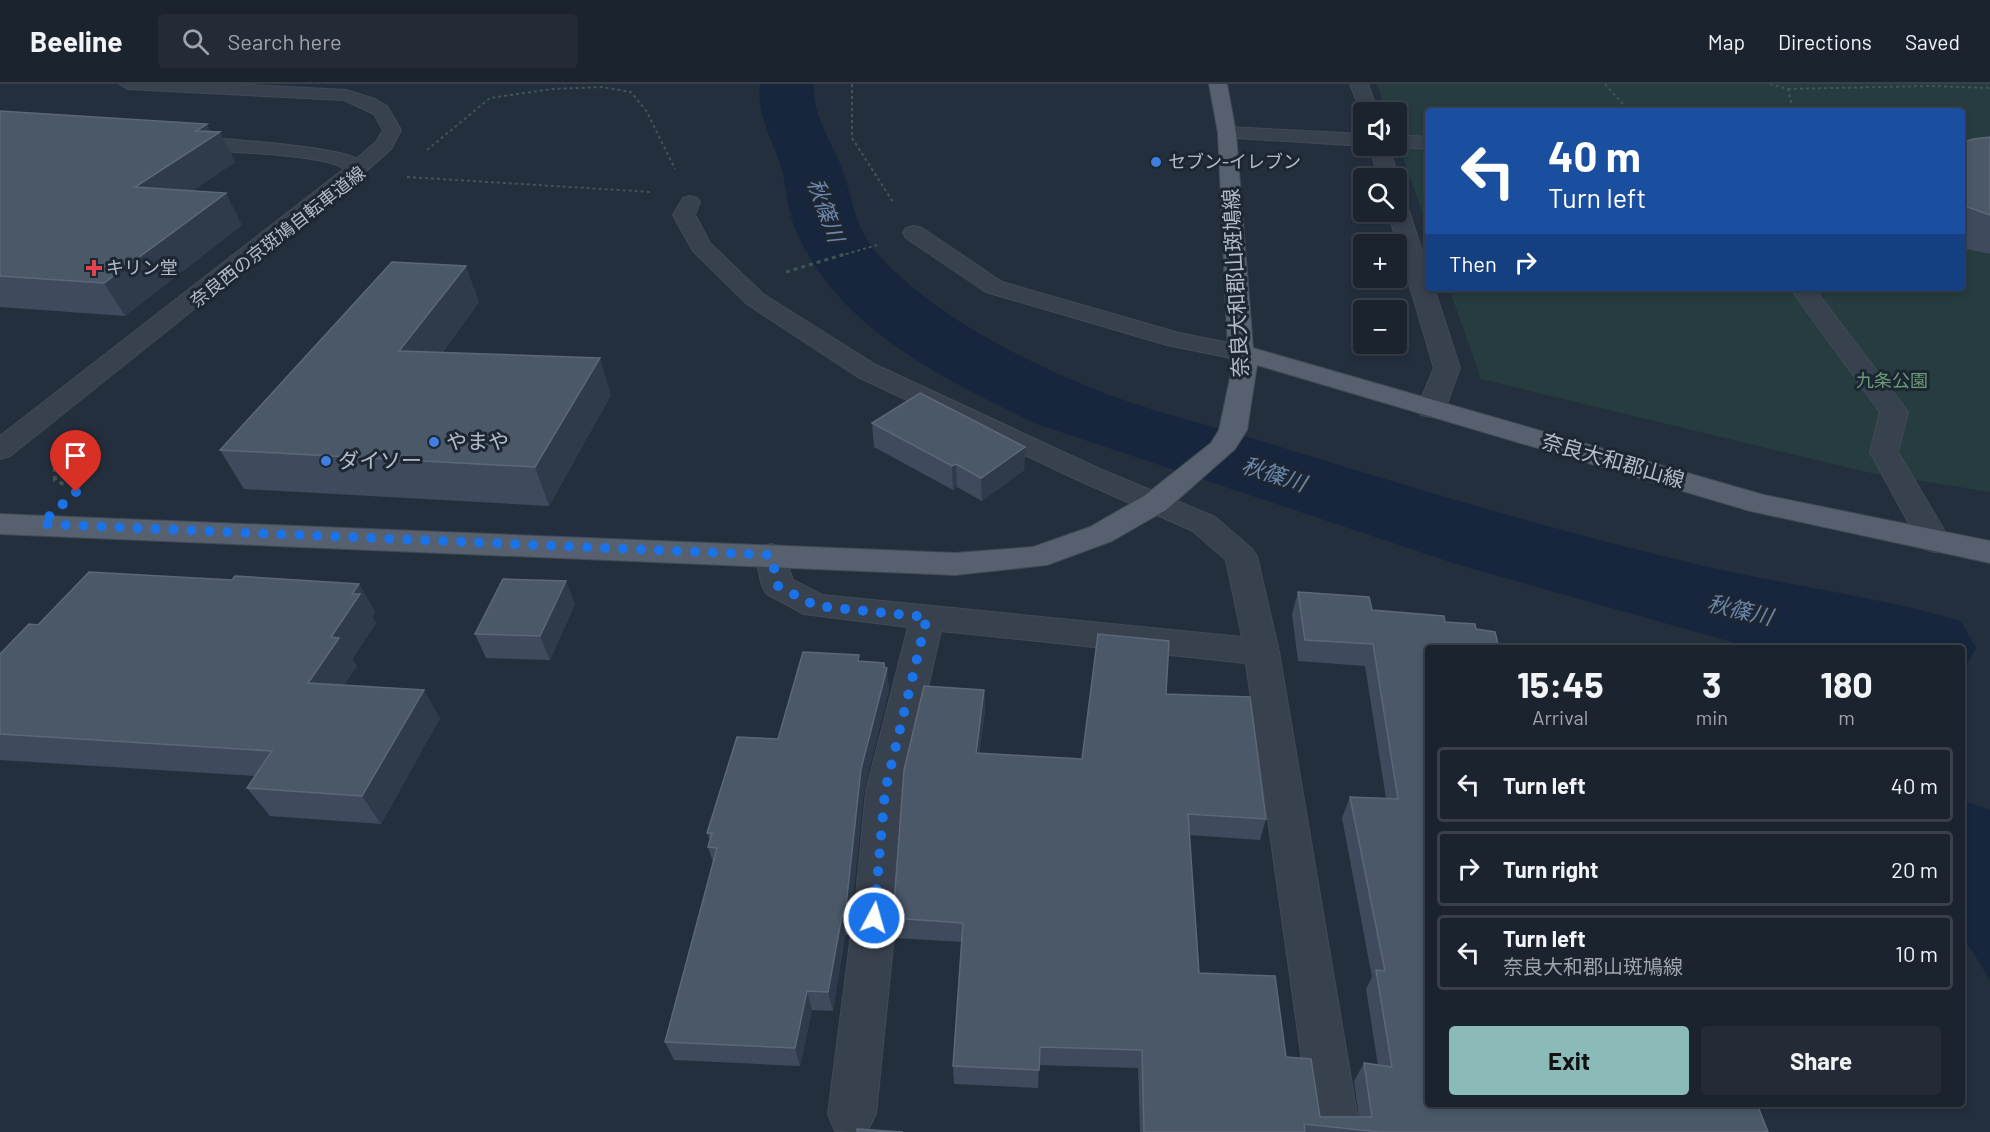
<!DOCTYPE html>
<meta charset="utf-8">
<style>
:root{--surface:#1b232e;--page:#242b36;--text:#f1f3f6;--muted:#a0a4aa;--line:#39404a;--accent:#8bbbb9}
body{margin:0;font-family:Barlow,"Noto Sans JP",sans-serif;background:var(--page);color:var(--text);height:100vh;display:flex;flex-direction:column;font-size:22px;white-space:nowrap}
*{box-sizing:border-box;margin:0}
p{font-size:20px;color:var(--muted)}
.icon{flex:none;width:33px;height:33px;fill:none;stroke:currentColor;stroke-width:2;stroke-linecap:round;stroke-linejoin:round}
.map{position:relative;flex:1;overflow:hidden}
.panel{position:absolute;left:1425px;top:561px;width:540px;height:462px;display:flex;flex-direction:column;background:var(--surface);border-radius:6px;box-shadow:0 3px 9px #0003,0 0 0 2px var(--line)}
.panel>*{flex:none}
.hud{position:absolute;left:1425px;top:24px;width:540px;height:183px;border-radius:6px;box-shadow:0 3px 9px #0003,0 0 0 2px var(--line);background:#1a4fa0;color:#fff;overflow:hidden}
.tools{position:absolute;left:1353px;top:18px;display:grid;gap:12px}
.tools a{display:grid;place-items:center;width:54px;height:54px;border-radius:6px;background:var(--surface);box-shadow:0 3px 9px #0003,0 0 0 2px var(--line);font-size:30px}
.pin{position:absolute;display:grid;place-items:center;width:51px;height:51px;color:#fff;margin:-62px -26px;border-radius:50% 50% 50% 0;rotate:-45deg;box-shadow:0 0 6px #0007}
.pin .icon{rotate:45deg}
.me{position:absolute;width:66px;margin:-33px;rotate:6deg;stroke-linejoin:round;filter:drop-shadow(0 0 4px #0008)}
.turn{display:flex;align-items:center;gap:21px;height:126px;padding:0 24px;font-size:27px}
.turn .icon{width:78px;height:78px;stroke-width:2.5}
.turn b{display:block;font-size:42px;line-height:51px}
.then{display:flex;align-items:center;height:57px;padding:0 24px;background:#0003;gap:12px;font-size:22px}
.eta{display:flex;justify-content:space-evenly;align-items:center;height:102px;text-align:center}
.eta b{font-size:36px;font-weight:700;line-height:42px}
.cta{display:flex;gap:12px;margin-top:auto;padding:12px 24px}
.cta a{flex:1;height:69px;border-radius:6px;background:var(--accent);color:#111;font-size:24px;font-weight:700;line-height:69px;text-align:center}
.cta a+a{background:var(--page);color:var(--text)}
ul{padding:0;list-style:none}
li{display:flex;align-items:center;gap:18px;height:75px;margin:0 12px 9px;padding:0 12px;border:3px solid var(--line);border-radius:6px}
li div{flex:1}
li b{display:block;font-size:22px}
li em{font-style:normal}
header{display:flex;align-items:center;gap:36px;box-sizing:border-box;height:84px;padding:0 30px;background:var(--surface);border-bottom:2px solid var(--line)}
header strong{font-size:28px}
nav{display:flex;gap:33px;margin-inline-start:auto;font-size:21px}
.search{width:420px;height:54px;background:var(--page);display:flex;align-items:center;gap:15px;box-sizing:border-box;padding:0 21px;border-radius:6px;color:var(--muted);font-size:22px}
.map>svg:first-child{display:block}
</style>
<header>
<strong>Beeline</strong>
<div class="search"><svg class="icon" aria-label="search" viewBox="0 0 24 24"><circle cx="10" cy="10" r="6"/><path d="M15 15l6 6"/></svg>Search here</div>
<nav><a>Map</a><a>Directions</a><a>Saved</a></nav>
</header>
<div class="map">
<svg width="1990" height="1048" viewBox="0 0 1990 1048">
<rect width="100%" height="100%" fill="#242f3e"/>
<path fill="#263c3f" d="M1377 0H1990V408L1866 388 1481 295 1449 204H1962V27H1428V145L1397 56 1396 28H1387Z"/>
<path fill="#17263c" d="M1962 716 1990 726V896L1962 851Z"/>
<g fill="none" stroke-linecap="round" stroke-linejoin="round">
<path fill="#17263c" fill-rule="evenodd" d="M760 0H814C812 31 830 54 841 82 852 111 855 144 876 168 928 228 1018 274 1091 304 1140 324 1194 337 1245 352 1397 399 1549 446 1704 482 1789 502 1877 512 1961 537L1976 564 1962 589V564H1753L1456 480 1034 339C945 295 840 246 797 149 787 129 787 104 781 83 772 54 756 31 760 0Z"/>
<defs>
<path id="minor" d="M119 0H232L346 6 375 15 387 22 401 46 391 65 363 90 10 372 0 375V352L344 85C329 70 212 67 184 65L177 63 174 59 177 55C197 50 345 64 356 75L376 58 383 46 374 30 344 16 128 5Z
M1350 0H1368L1378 28H1364L1363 32Z
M1227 43 1364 50 1365 62 1220 53 1218 49 1220 45Z
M1396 51 1428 53V65L1391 62H1396Z
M1369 62H1388L1399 94 1396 98V94H1379Z
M690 112 697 114 700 118 695 131 710 159 763 210 876 281 1100 385 1215 433 1252 465 1257 472 1279 568 1360 1048H1312L1246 579 941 547 904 707 898 812 876 1030 867 1048 835 1047 828 1030 856 812 866 707 908 543 804 530 767 510 762 502 755 471 760 464 771 460 782 464 793 496 822 511 1242 553 1226 476 1193 447 1080 397 858 293 747 220 693 167 673 131 683 114Z
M1396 112 1403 114 1406 118 1428 185V204H1434L1460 284 1445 325 1441 331 1431 333 1421 331 1417 325 1434 284 1388 128H1396Z
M914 142 922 144 1002 198 1179 249 1250 263 1254 268 1250 273 1241 276 1167 261 986 208 906 154 903 149 906 144Z
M1790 204H1814L1908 328 1898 368 1951 458 1946 465 1935 468 1924 465 1919 458 1870 368 1880 328Z"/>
<path id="major" d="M1209 0H1227L1236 49 1253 264 1764 411 1990 457V479L1750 427 1257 281 1247 346 1235 365 1166 426 1112 457 1047 481 955 491 0 450V430L955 469 1033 463 1090 443 1144 412 1211 359 1219 346 1232 285 1228 268 1218 49Z"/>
</defs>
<use href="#minor" stroke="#414a57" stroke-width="2"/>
<use href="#major" stroke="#414a57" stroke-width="2"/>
<path stroke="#3f5557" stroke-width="2" stroke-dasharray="3 3" stroke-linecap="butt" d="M852 0V54L893 118
M1605 0 1629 27
M1770 0 1788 5 1793 27
M1788 5 1931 2 1990 4
M427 66 490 14 552 5 602 3 631 8 647 28 675 85
M407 93 651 108
M840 172 877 161"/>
<path stroke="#3f5557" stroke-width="3" stroke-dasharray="4 4" stroke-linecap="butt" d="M786 188 845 170
M53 376 55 393"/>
<path stroke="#3f5557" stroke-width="4" stroke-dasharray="4.5 4.5" stroke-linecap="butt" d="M55 392V396L65 401"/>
<use href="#minor" fill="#38414e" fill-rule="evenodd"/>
<use href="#major" fill="#56606e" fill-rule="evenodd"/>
</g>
<path fill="#3f4b5c" d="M0 27 207 40 210 47 235 78 192 107 242 141 125 232 0 223Z
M1990 53V170L1962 164V58Z
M479 218 442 269 611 311 549 422 244 405 220 366Z
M872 339 1025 363 1024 386 982 417 957 403 953 406 874 363Z
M359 500 375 528 372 533 376 539 352 575 357 582 344 601 440 634 381 740 270 732 247 704 255 692 0 676V570L38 541Z
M1298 508 1372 526 1428 564 1768 1048H1140L1138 984 1039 981 1038 1004 954 1000 953 982 962 858 896 854 893 834 984 606 985 627 979 670 1082 675 1166 610 1266 735 1260 756 1189 751 1199 889 1286 973 1320 1033H1359L1354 997 1364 979 1378 981 1366 905 1372 893 1342 734 1350 713 1386 714 1365 582 1298 577 1292 530Z
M575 520 550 576 486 574 475 550Z
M860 577 884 579 889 605 864 706 849 851H845L833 927 812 926 800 982 674 976 665 958 713 778 708 763 710 756 707 749 778 655Z"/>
<path fill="#2f3b4b" d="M207 40 213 53 220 48 235 78 152 134 135 103 196 47Z
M226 109 242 141 125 232 104 199Z
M466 182 479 218 415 305 399 267Z
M600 274 611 311 549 422 535 383Z
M1025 363 1024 386 982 417 981 394Z
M956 380 957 403 953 406 952 382Z
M566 497 575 520 550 576 540 552Z
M359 500 375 528 372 533 376 539 352 575 357 582 327 628 308 599 352 510Z
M884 579 885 590 887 584 889 605 864 706 849 851 845 831 861 685Z
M424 606 440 634 381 740 362 712Z
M984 606 985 627 977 691 976 669Z
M842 831 845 851 833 927 828 908Z
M807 907 812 926 800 982 795 964Z"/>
<path fill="#4b5868" stroke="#5c6777" stroke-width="1.5" d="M0 27 207 40 196 47 220 48 135 103 226 109 104 199 0 192Z
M1990 53V131L1962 121V58L1974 55Z
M392 178 466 182 399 267 600 274 535 383 220 366Z
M920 309 1025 363 981 394 956 380 952 382 872 339Z
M89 488 232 496 235 492 359 500 352 510H360L331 553 339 554 308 599 424 606 362 712 247 704 272 667 0 650V570L29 540 38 541Z
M503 495 566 497 540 552 475 550Z
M1298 508 1369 513 1372 526 1444 532 1445 538 1475 540 1476 545 1495 548 1499 564H1428V1020H1757L1768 1048H1380L1304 1040 1305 1048H1144L1142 966 1040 963 1039 986 953 982 963 839 893 834 904 686 924 602 984 606 976 669 1082 675 1098 550 1169 557 1166 610 1250 613 1266 735 1188 730 1199 889 1275 892 1286 973 1311 975 1320 1033H1372L1364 979 1392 983 1376 886 1385 887 1350 713 1398 715 1373 560 1305 556Z
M803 568 859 571 858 577 884 579V583L887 584 861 685 845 831H842L828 908 807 907 795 964 665 958 717 764 708 763 712 749H707L737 653 778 655Z
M857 1045 903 1048H857Z"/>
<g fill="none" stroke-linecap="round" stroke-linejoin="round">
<path stroke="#1a73e8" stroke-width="10" stroke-dasharray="0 18" d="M76 408 41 440 771 471 778 502 816 522 927 533 885 707 874 834"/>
</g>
<g fill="#3f7fe0" stroke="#1d2633" stroke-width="2">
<circle cx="1156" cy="78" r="6"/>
<circle cx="434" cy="358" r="6"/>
<circle cx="326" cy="377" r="6"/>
</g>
<path fill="#e0444e" stroke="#1d2633" stroke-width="2" d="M91 175h6v6h6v6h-6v6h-6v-6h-6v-6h6z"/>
<g text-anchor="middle" stroke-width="6" stroke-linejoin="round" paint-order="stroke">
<g font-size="18" fill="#b4bcc9" stroke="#1d2633" text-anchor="start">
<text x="1168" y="84">セブン-イレブン</text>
<text x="106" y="190">キリン堂</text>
</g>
<g font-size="18" fill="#b4bcc9" stroke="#1d2633">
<text transform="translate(278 153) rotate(-38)" y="6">奈良西の京斑鳩自転車道線</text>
</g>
<g font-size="18" fill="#6b9a76" stroke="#1d2633">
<text x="1892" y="303">九条公園</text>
</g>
<g font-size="21" fill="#b4bcc9" stroke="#1d2633">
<text transform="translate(1236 199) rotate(-93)" y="7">奈良大和郡山斑鳩線</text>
<text transform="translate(1613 377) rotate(16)" y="7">奈良大和郡山線</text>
</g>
<g font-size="21" fill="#b4bcc9" stroke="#1d2633" text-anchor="start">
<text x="446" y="365">やまや</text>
<text x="338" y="384">ダイソー</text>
</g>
<g font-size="22" font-style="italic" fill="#6d86a8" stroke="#1d2633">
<text transform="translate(826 126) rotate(70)" y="8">秋篠川</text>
<text transform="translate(1274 390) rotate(18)" y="8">秋篠川</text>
<text transform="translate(1740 526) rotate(13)" y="8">秋篠川</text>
</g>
</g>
</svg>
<div class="tools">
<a><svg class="icon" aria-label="sound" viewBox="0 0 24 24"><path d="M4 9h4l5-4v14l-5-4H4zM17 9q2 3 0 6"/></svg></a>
<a><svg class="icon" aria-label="search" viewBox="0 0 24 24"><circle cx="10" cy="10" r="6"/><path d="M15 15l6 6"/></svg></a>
<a>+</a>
<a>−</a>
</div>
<div class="pin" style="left:76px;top:408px;background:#d93025"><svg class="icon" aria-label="arrive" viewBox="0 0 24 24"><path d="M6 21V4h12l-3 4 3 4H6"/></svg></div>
<svg class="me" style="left:874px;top:834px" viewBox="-20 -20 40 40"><circle r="17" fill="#1a73e8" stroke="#fff" stroke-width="3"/><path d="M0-11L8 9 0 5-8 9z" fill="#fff"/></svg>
<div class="hud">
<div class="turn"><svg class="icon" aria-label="left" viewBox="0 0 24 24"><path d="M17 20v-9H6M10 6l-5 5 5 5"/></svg><div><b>40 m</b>Turn left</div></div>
<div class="then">Then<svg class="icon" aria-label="right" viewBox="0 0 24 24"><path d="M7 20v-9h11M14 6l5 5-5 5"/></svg></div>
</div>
<section class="panel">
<div class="eta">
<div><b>15:45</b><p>Arrival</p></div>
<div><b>3</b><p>min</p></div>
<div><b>180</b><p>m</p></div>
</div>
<ul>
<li><svg class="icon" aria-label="left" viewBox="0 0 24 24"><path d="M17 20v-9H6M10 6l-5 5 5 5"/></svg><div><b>Turn left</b></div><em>40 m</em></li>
<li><svg class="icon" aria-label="right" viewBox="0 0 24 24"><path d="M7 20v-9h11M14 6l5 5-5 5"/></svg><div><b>Turn right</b></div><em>20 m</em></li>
<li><svg class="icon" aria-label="left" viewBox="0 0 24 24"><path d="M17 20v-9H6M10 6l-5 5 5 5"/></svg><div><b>Turn left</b><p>奈良大和郡山斑鳩線</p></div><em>10 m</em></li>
</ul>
<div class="cta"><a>Exit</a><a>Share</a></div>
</section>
</div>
